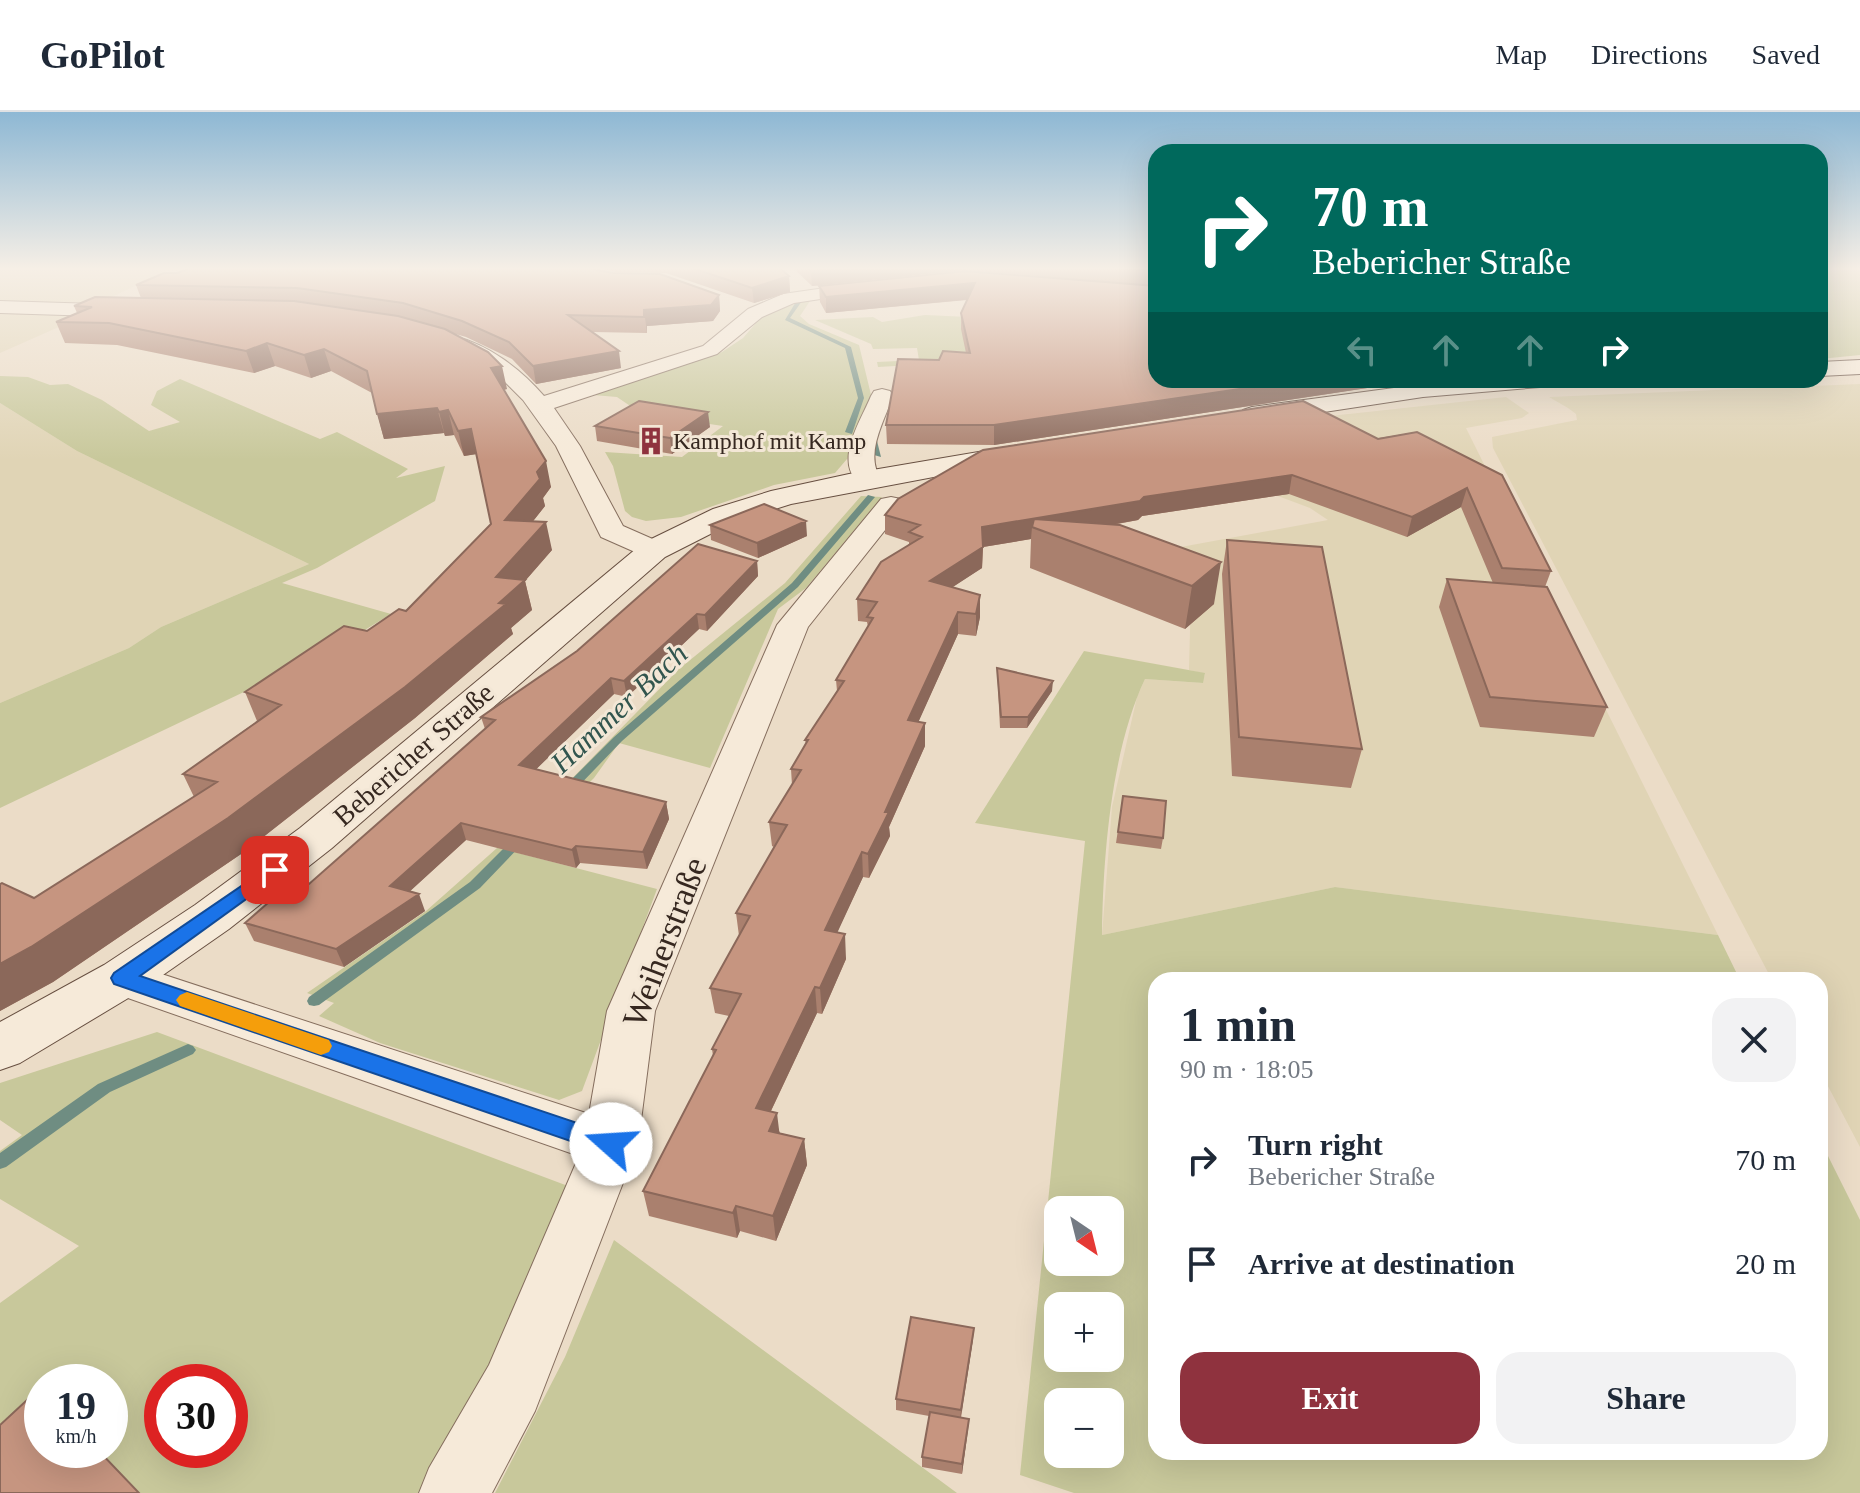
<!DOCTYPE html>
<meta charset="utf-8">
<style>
:root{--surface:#fff;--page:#f2f2f3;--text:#1f2937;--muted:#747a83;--line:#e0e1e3;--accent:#8f323e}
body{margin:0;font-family:"Times New Roman",serif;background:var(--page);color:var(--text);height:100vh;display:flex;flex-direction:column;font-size:30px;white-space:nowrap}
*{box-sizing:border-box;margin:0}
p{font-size:26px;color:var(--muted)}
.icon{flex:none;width:44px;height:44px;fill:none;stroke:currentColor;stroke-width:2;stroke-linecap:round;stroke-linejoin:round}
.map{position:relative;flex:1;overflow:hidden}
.side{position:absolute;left:1148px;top:860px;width:680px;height:488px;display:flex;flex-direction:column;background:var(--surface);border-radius:24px;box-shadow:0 8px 32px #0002}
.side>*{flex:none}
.hud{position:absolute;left:1148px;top:32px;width:680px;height:244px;border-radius:24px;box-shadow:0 8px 32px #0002;background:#00695c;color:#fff;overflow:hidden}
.needle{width:52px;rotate:145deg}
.buttons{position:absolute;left:1044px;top:1084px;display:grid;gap:16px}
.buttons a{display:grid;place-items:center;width:80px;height:80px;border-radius:16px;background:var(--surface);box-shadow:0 8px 32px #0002;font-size:40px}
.speed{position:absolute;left:24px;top:1252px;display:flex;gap:16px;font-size:40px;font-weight:700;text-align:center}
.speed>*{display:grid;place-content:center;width:104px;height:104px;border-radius:50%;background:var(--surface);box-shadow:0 8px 32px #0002;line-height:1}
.speed small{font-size:20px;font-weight:400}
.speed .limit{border:12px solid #d22;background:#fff;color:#111}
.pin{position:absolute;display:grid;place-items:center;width:68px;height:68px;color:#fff;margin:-34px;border-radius:16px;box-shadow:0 4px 12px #0006}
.me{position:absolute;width:88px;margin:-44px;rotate:289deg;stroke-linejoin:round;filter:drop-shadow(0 0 6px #0008)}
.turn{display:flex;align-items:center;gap:28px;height:168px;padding:0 32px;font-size:36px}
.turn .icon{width:104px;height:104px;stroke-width:2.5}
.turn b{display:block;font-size:56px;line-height:68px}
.lanes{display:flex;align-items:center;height:76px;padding:0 32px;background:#0003;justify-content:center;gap:40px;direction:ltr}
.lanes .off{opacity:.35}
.round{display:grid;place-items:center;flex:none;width:84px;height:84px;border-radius:24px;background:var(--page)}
.overview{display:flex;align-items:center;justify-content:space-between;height:136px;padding:0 32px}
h1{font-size:48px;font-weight:700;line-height:60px}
.cta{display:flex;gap:16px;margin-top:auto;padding:16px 32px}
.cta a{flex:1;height:92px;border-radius:24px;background:var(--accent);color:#fff;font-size:32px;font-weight:700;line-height:92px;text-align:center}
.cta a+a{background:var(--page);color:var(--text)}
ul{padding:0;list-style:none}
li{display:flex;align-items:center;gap:24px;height:104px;padding:0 32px}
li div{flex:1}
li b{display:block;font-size:30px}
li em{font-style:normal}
header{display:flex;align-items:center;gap:48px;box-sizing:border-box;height:112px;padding:0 40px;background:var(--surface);border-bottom:2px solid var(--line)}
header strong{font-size:38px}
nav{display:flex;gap:44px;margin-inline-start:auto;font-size:28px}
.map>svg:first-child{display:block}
</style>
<header>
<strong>GoPilot</strong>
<nav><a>Map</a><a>Directions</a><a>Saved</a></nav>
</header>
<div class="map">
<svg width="1860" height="1381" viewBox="0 0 1860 1381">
<rect width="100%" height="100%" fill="#ebdcc7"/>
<path fill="#e0d4b5" d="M0 155H31L167 159 101 190 81 194 0 191Z
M0 199 86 203 0 241Z
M1860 272V1035L1820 959V868H1772L1493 336 1492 325 1577 308 1576 302 1568 296 1549 285Z
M1506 285 1529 301 1522 306 1466 316 1718 823 1335 775 1102 823 1112 695 1137 585 1145 567 1202 571 1205 562 1189 558 1191 479 1170 437 1328 408 1310 396 1224 364 1257 312Z
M0 291 77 339 309 452 161 515 129 536 0 591Z"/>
<path fill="#c8c89b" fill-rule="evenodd" d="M1820 155H1860V243L1820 247Z
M812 186 800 204 809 212 859 233 872 287 847 347 835 361 774 373 681 405 646 409 632 405 625 399 613 354 605 340 682 345 723 314 642 302 617 285 593 283 722 240 743 226 763 203Z
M925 203 969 205 1030 246 878 255 877 250 919 248 917 236 873 237 871 232 815 208 873 205 882 210Z
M0 264 28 265 50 273 68 272 102 288 149 319 180 310 151 293 157 279 180 267 320 327 337 320 408 357 396 366 445 354 435 389 317 456 282 471 391 502 332 538 0 696V591L129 536 161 515 309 452 77 339 0 291Z
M861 384 882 385 806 476 778 497 710 656 619 631 594 666 518 741 657 777 582 979 559 988 380 931 319 904 334 891 307 881 426 799 550 689 679 557 785 471Z
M1084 539 1205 561 1203 571 1145 567C1111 639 1103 744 1102 823L1335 775 1718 823 1740 868H1156V1340H1820V1028L1860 1108V1381H1074L1020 1363 1085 729 975 711ZM1058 1098H1110V1150H1058ZM1058 1194H1110V1246H1058ZM1058 1290H1110V1342H1058Z
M157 920 568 1074 458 1327 425 1381H138L97 1338H110V1270H42V1338L0 1381V1191L79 1134 0 1087V1039L22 1023 0 1008V971ZM162 1270H230V1338H162Z
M614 1128 957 1381H495L565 1245Z"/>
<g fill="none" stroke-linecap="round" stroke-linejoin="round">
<path fill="#6f8d82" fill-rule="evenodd" d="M797 188 802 189 790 206 851 235 864 286 852 322 845 320 858 286 845 236 785 208Z
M870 327 877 329 881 345 874 343Z
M868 383 875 385 798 475 622 629 570 683H562L560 680 562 677 614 625 792 471Z
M520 723 524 724 526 727 524 730 480 776 319 893 314 894 309 893 307 889 309 885 470 770 516 724Z
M188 932 193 934 196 938 193 942 110 980 6 1055 0 1057V1041L98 972Z"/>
<defs>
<path id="street" d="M874 169 883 174 880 178 794 191 762 205 717 242 554 296 580 334 623 414 664 432 669 438 664 444 654 447 644 444 601 425 556 334 523 288 501 266 443 230 453 224C488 232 521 257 544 284L703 234 748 197 783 182Z
M0 189 129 193 139 199 129 205 0 201Z
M882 277 890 279 893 284C884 310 864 342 881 367L877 373C868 375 861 376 855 367 837 344 861 308 871 284L874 279Z
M891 385 901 387 905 393 808 515 655 899 638 1032 535 1299 492 1381H419L429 1356 489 1253 579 1044 105 878 98 866 105 854 122 849 589 1002 607 899 777 513 881 387Z"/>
<path id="secondary" d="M1860 248V262L1820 264V250Z
M1454 268H1552L1549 273 1540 275 1423 285 1252 311 1243 308 1239 303 1243 298 1252 295Z
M1019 333 1029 335 1033 341 1029 347 791 392 734 410 665 445 332 736 229 817 140 879 20 951 0 958V910L104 853 195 793 300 716 643 431 713 397 771 379 849 362Z"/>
</defs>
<use href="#street" stroke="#856e5e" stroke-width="2"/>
<use href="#secondary" stroke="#674f41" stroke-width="2"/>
<use href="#street" fill="#f6ead9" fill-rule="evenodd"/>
<use href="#secondary" fill="#f6ead9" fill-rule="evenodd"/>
</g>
<path fill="#aa806e" d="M592 155H779L789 164 790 180 754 191 666 161 616 160Z
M792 155H1156V268H1388L1387 273 994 333 887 332 886 313 939 248 966 241 961 217V201L967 188 826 201 820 190 819 174 1071 167 965 158 812 174Z
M136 173 719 183 720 199 713 209 647 214V221L593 220 621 256 536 272 512 247 466 225 452 221 507 277 504 278 551 375 543 386 545 394 533 409 552 438 525 469 532 498 511 516 513 522 415 606 244 740 53 870 0 899V772L34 786 194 685 183 662 257 609 245 580 406 499 491 412 476 342 464 344 454 323 445 324 444 321 384 327 372 281 331 259 311 266 275 254 254 261 117 233 65 231 56 210 77 201 74 194 141 186Z
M595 314 710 315 672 342 597 329Z
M1417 320 1551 459 1545 475 1607 595 1594 625 1480 615 1439 495 1447 467 1493 471 1461 395 1407 425 1289 382 1142 404 1138 408 1112 413H1120L1214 492 1185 517 1030 456 1031 427 983 435 982 456 952 475 980 483V505L976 524 958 522 918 610 925 634 889 715 890 724 869 766 863 765 837 820 846 847 822 902 817 901 771 999 780 1021 804 1027 807 1053 776 1129 740 1119 737 1126 649 1104 643 1079 713 944 712 937 729 904 715 901 710 876 739 824 736 801 774 735 772 734 769 710 792 673 791 657 806 632 805 628 837 579 836 568 868 515 867 510 858 509 857 487 909 432V430L885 422V403Z
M710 413 807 424 758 446 711 428Z
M1227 428 1362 637 1351 676 1232 664 1222 462Z
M757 449 758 464 707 519 699 517 627 585 614 582 536 657 666 690 669 707 647 757 580 751 576 756 466 728 410 779 425 799 344 855 254 829 245 811 300 780 485 617 481 605Z
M997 556 1052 579 1027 616H1000Z
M1123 684 1163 726 1161 737 1116 731Z
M973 1227 961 1306 969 1307 962 1362 922 1355V1345L929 1304 896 1298V1287Z"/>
<path fill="#8b685a" d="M851 155H965V158L812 174 811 159Z
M789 164 790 180 754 191 752 176Z
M975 171 974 187 826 201V185Z
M719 183 720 199 713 209 647 214V221L644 198Z
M267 231 275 254 254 261 246 239Z
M324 237 331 259 311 266 304 243Z
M619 239 621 256 536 272 533 254Z
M502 254 507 277 496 279 491 256Z
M1302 268H1388L1387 273 994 333V313Z
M437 296 444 321 384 327 377 302Z
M448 298 454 323 445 324 439 300Z
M708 300 710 315 672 342 670 326Z
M471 317 477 342 464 344 458 319Z
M546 349 551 375 543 386 545 394 512 436 505 408Z
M1292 363 1289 382 1142 404 1138 408 1054 423 1032 415 1031 427 983 435 982 456 930 490V469L982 415 1144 385Z
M1467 376 1461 395 1407 425 1412 405Z
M806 409 807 424 758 446 757 431Z
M546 410 552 438 525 469 532 498 511 516 513 522 415 606 244 740 53 870 0 899V852L496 465Z
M757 449 758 464 707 519 705 503Z
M1221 450 1214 492 1185 517 1192 474Z
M980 483V505L976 524V502Z
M958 500V522L909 631 908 608Z
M697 502 699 517 627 585 624 569Z
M611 566 614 582 523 670 519 653Z
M1053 569 1052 579 1027 616 1028 605Z
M925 611V634L889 715 890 724 869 766 868 742 885 700Z
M666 690 669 707 647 757 643 740Z
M461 711 466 728 396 792 390 774Z
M576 734 580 751 576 756 572 738Z
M862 740 863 765 827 843 825 818Z
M419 782 425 799 344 855 336 837Z
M845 822 846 847 822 902 820 876Z
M815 875 817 901 760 1022 756 996Z
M777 1001 780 1026 769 1019Z
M804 1027 807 1053 776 1129 773 1104Z
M736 1094 740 1119 737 1126 733 1101Z
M974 1216 973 1227 960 1309 961 1298Z
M969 1307 968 1318 962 1362V1352Z"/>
<path fill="#c69580" stroke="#8b685a" stroke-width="2" d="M193 155H584L613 161 660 162 719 183 711 193 644 198V205L568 203 619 239 533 254 509 230 462 209 403 191 297 176 136 173 164 161H177Z
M689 155H779L789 164 752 176Z
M807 155H851L811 159Z
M1100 155H1156V159Z
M965 159 1156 174V268H1302L994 313H886L898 247 939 248 943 239 970 241 961 201 975 171 826 185 819 174Z
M95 185 294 189 398 204 445 217 488 240 502 254 491 256 546 349 537 360 540 367 505 408 546 410 496 465 525 468 499 491 506 492 405 575 228 706 31 835 0 852V772L2 771 34 786 217 670 183 662 281 593 245 580 344 514 367 519 399 497 406 499 491 412 471 317 458 319 448 298 439 300 437 296 377 302 367 259 324 237 304 243 267 231 246 239 109 211 56 210 92 195 74 194Z
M639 289 708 300 670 326 595 314Z
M1303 289 1378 327 1417 320 1502 363 1551 459 1502 456 1467 376 1412 405 1292 363 1144 385 1140 389 982 415 983 435 930 469 980 483 976 502 958 500 908 608 925 611 885 700H889L868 742 862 740 825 818 845 822 820 876 815 875 756 996 777 1001 769 1019 804 1027 773 1104 736 1094 733 1101 643 1079 716 938 712 937 741 882 710 876 750 804 736 801 787 713 769 710 801 658 791 657 808 628H805L844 569 836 568 873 506 867 505 877 490 857 487 881 450 922 425 909 420 920 413 885 403 898 387 983 338Z
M764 392 806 409 757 431 710 413Z
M1034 407 1120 413 1221 450 1192 474 1032 415Z
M1227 428 1322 435 1362 637 1239 625Z
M698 432 757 449 705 503 697 502 624 569 611 566 519 653 666 690 643 740 576 734 572 738 461 711 390 774 419 782 336 837 245 811 285 776 300 780 495 608 481 605 577 539Z
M1447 467 1547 475 1607 595 1490 585Z
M997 556 1053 569 1028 605H1001Z
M1123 684 1166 689 1163 726 1118 720Z
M911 1205 974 1216 961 1298 896 1287Z
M39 1277 42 1280V1338H98L139 1381H0V1313Z
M930 1300 969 1307 962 1352 922 1345Z"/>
<linearGradient id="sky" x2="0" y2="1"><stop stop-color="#8eb8d4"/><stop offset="0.45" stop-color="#f6efe6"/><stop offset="1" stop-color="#f6efe6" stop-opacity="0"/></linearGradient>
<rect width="1860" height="348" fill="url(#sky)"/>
<path fill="#1a73e8" stroke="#114b97" stroke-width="2" d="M275 751 281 753 284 758 281 762 140 864 619 1025 623 1032 619 1040 611 1043 114 872 111 866 114 861Z"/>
<path fill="#f59e0b" d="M187 880 329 928 332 934 329 940 321 943 180 894 176 888 180 883Z"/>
<defs>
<symbol id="building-bare" viewBox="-9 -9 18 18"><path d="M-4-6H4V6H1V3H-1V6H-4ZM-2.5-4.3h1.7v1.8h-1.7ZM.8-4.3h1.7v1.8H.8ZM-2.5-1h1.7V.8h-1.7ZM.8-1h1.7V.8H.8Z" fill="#8f323e" stroke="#f3e7d6" stroke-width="2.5" paint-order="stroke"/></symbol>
</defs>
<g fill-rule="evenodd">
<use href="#building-bare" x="631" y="309" width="40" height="40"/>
</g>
<g text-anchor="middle" stroke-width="6" stroke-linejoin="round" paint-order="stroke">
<g font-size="24" fill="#362820" stroke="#f3e7d6" text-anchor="start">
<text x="673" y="337">Kamphof mit Kamp</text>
</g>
<g font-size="28" fill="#362820" stroke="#f3e7d6">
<text transform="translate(413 642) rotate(-41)" y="10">Bebericher Straße</text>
</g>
<g font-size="30" font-style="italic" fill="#31554e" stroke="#f3e7d6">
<text transform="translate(619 596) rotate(-43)" y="10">Hammer Bach</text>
</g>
<g font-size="34" fill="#362820" stroke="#f3e7d6">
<text transform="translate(664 830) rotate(-69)" y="12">Weiherstraße</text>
</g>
</g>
</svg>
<div class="buttons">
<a><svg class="needle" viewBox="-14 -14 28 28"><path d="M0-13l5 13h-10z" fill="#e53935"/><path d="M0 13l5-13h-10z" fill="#747a83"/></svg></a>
<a>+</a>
<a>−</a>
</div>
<div class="speed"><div>19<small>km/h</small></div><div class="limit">30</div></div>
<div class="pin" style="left:275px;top:758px;background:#d93025"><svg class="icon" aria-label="arrive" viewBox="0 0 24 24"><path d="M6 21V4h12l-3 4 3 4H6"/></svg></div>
<svg class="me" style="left:611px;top:1032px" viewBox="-20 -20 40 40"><circle r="19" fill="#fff"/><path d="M0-13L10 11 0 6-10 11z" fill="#1a73e8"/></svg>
<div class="hud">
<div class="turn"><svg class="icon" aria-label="right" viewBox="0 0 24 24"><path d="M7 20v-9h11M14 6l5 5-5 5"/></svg><div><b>70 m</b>Bebericher Straße</div></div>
<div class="lanes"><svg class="icon off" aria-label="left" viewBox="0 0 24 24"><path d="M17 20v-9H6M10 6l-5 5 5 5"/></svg><svg class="icon off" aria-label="ahead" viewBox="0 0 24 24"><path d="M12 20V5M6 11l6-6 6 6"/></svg><svg class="icon off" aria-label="ahead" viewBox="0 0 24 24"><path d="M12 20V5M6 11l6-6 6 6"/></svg><svg class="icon" aria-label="right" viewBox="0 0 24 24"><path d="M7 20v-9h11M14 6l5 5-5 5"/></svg></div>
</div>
<section class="side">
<div class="overview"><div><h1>1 min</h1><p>90 m · 18:05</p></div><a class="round"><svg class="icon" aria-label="close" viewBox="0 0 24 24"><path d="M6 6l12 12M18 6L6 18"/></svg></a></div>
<ul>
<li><svg class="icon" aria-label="right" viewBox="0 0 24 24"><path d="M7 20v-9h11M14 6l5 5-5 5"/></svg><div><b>Turn right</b><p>Bebericher Straße</p></div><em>70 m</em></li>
<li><svg class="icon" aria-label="arrive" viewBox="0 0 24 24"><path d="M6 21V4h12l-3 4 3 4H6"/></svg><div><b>Arrive at destination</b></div><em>20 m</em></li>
</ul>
<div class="cta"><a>Exit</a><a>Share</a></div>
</section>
</div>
